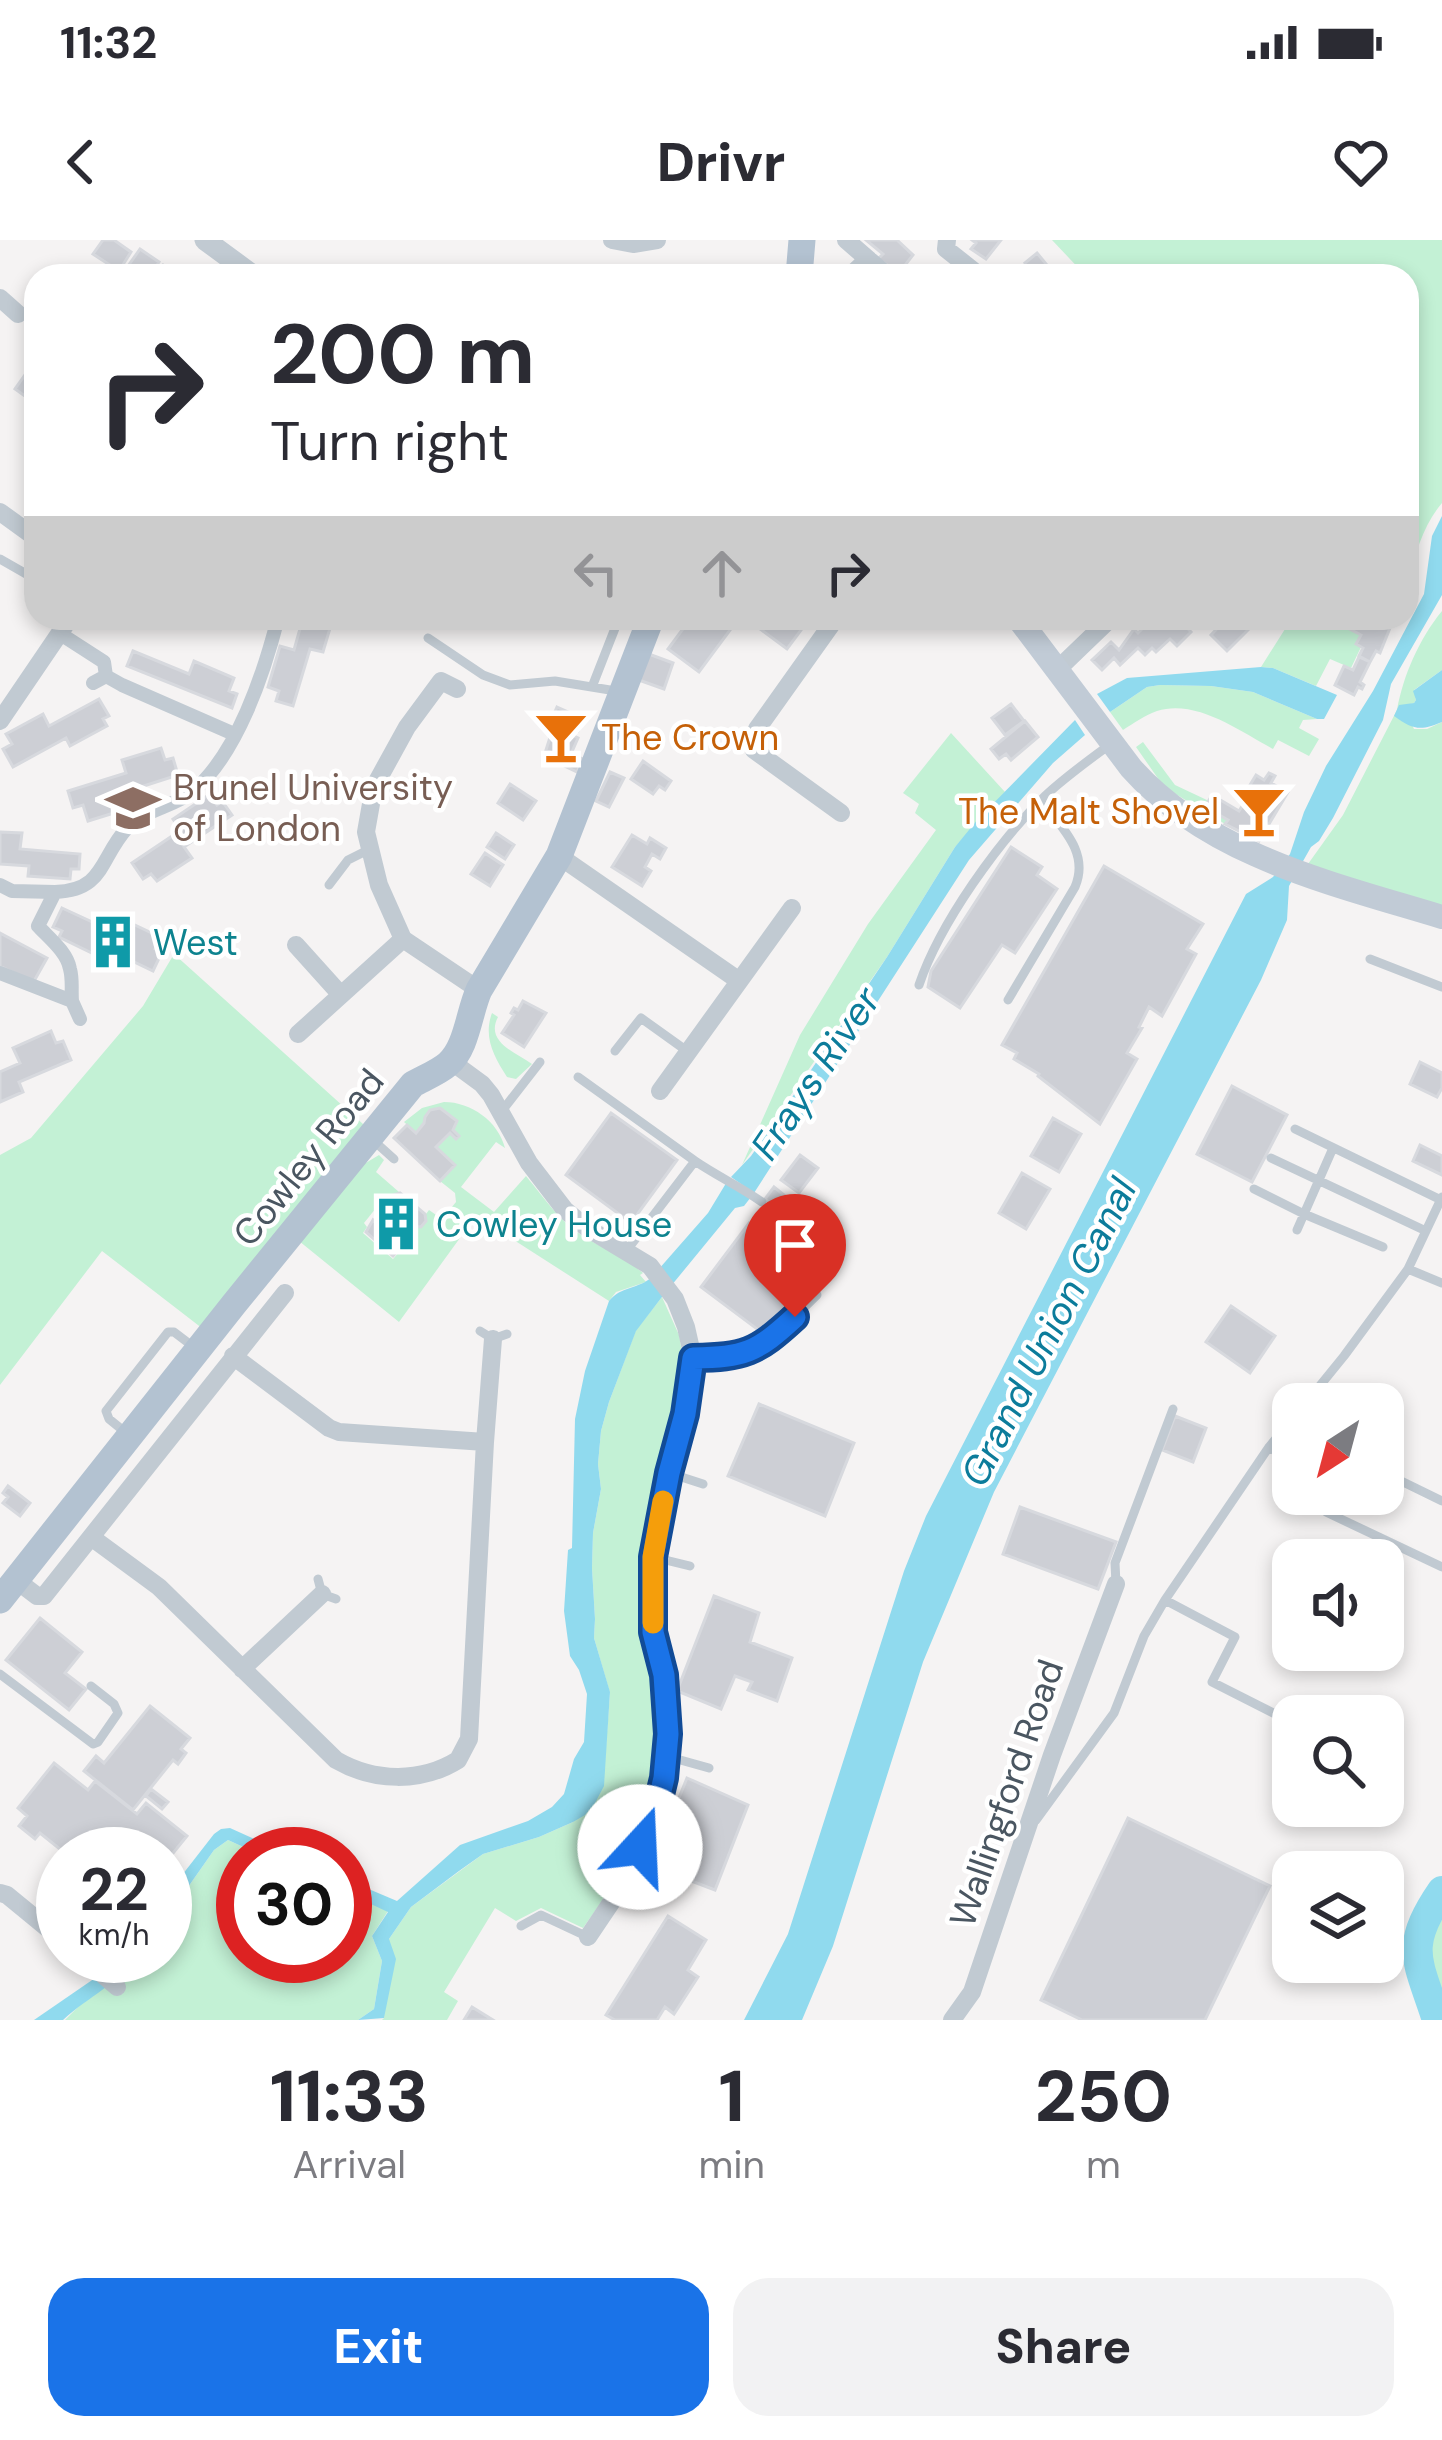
<!DOCTYPE html>
<style>
:root{--surface:#fff;--page:#f2f2f3;--text:#2b2b33;--muted:#7c7c81;--accent:#1a73e8}
body{margin:0;font-family:"DM Sans",sans-serif;background:var(--page);color:var(--text);height:100vh;display:flex;flex-direction:column;font-size:45px;white-space:nowrap}
*{box-sizing:border-box;margin:0}
p{font-size:39px;color:var(--muted)}
.icon{flex:none;width:66px;height:66px;fill:none;stroke:currentColor;stroke-width:2;stroke-linecap:round;stroke-linejoin:round}
.map{position:relative;height:1780px;overflow:hidden}
.panel{display:flex;flex-direction:column;background:var(--surface);flex:1}
.panel>*{flex:none}
.top-card{position:absolute;left:24px;top:24px;width:1395px;height:366px;border-radius:36px;box-shadow:0 6px 18px #0003;background:#fff;color:var(--text);overflow:hidden}
.needle{width:78px;rotate:216deg}
.buttons{position:absolute;left:1272px;top:1143px;display:grid;gap:24px}
.buttons a{display:grid;place-items:center;width:132px;height:132px;border-radius:24px;background:var(--surface);box-shadow:0 6px 18px #0003;font-size:60px}
.speed{position:absolute;left:36px;top:1587px;display:flex;gap:24px;font-size:60px;font-weight:700;text-align:center}
.speed>*{display:grid;place-content:center;width:156px;height:156px;border-radius:50%;background:var(--surface);box-shadow:0 6px 18px #0003;line-height:1}
.speed small{font-size:30px;font-weight:400}
.speed .limit{border:18px solid #d22;background:#fff;color:#111}
.pin{position:absolute;display:grid;place-items:center;width:102px;height:102px;color:#fff;margin:-123px -51px;border-radius:50% 50% 50% 0;rotate:-45deg;box-shadow:0 0 12px #0007}
.pin .icon{rotate:45deg}
.me{position:absolute;width:132px;margin:-66px;rotate:20deg;stroke-linejoin:round;filter:drop-shadow(0 0 9px #0008)}
.turn{display:flex;align-items:center;gap:42px;height:252px;padding:0 48px;font-size:54px}
.turn .icon{width:156px;height:156px;stroke-width:2.5}
.turn b{display:block;font-size:84px;line-height:102px}
.lanes{display:flex;align-items:center;height:114px;padding:0 48px;background:#0003;justify-content:center;gap:60px;direction:ltr}
.lanes .off{opacity:.35}
.eta{display:flex;justify-content:space-evenly;align-items:center;height:204px;text-align:center}
.eta b{font-size:72px;font-weight:800;line-height:84px}
.primary-button{display:flex;gap:24px;margin-top:auto;padding:24px 48px}
.primary-button a{flex:1;height:138px;border-radius:36px;background:var(--accent);color:#fff;font-size:48px;font-weight:800;line-height:138px;text-align:center}
.primary-button a+a{background:var(--page);color:var(--text)}
.status{display:flex;justify-content:space-between;align-items:center;height:84px;padding:0 60px;background:var(--surface);direction:ltr}
.status svg{height:33px;fill:currentColor}
header{display:flex;justify-content:space-between;align-items:center;height:156px;padding:0 48px;background:var(--surface);font-size:54px;font-weight:800}
.map>svg:first-child{display:block}
</style>
<div class="status"><b>11:32</b><svg viewBox="0 0 49 12"><path d="M0 12V9h3v3zM5 12V6h3v6zM10 12V3h3v9zM15 12V0h3v12zM26 1h20v11H26zM47 4h2v5h-2z"/></svg></div>
<header><svg class="icon" aria-label="back" viewBox="0 0 24 24"><path d="M15 5l-7 7 7 7"/></svg>Drivr<svg class="icon" aria-label="heart" viewBox="0 0 24 24"><path d="M12 20l-8-8c-3-5 5-10 8-4 3-6 11-1 8 4z"/></svg></header>
<div class="map">
<svg width="1442" height="1780" viewBox="0 0 1442 1780">
<rect width="100%" height="100%" fill="#f5f3f3"/>
<path fill="#c3f1d5" d="M1052 0H1442V263C1423 285 1416 314 1407 341V36H1086Z
M1442 371V430L1414 450 1416 460 1414 463 1403 466 1414 489H1427L1442 482V669L1308 624 1343 575 1397 470C1403 436 1419 399 1442 371Z
M1292 378H1351L1346 387 1361 395 1356 404 1361 407 1351 428 1330 419 1316 446 1273 428 1261 427Z
M1160 445 1211 446 1253 452 1317 479 1303 480 1299 488 1319 499 1309 516 1278 500 1273 509C1239 491 1197 459 1157 471 1145 475 1134 483 1123 490L1110 472 1147 447Z
M951 493 1005 552 955 607 887 717 742 925 800 795 868 684 936 590 915 573 919 564 903 553Z
M1143 502 1175 545 1209 561 1206 567 1228 580 1225 584 1164 547 1136 507Z
M174 714 373 893 207 1092 102 1011 0 1145V915L31 898 143 766Z
M492 773 498 777C485 802 515 812 532 824L516 839 507 837C494 817 483 797 492 773Z
M444 862C471 862 498 881 505 908L496 902 461 947 494 972 526 936C544 958 561 983 586 998 606 1010 625 1017 643 1033L640 1035 646 1042 616 1052 609 1061 481 979 473 980 399 1082 299 1001 359 927 379 915 384 920 376 932 399 952C384 958 375 969 364 983L367 987 363 993 393 1019 407 1003 403 998 413 987H421L426 981V974L429 970 442 979 456 962 455 953 440 941 455 925 436 907 450 893 456 899 453 890 457 881 440 868C430 870 425 873 424 883L416 893 404 882 422 868Z
M662 1057 679 1095 683 1118 679 1147 645 1314 642 1343 643 1372 660 1474 657 1535 647 1573 614 1644 583 1688 541 1668 516 1681 495 1668 444 1752 458 1761 447 1780H382L384 1778 389 1699 411 1667 483 1614 539 1597 573 1582 603 1546 610 1453 594 1398 595 1379 592 1328 593 1293 601 1249 598 1224 601 1191 609 1162 636 1090Z
M228 1600 259 1614H243V1716H345V1652L388 1671 372 1696 382 1721 374 1769 358 1780H65L86 1759 124 1735 138 1716H165V1680L214 1610Z
M1442 1679V1763L1424 1714Z"/>
<path fill="#90daee" d="M1442 276V355L1391 444 1383 480 1333 578 1319 601 1311 607 1289 646 1287 680 1261 740 994 1252 923 1422 833 1706 802 1780H744L788 1694 904 1331 926 1276 1246 654 1273 637 1290 614 1304 572 1326 526 1373 451 1424 354 1432 296Z
M1261 427 1273 428 1337 455 1324 479H1317L1253 452 1211 446 1160 445 1147 447 1110 472 1097 454 1127 438Z
M1442 430V482C1421 491 1413 490 1394 476L1399 465 1414 463 1416 460 1413 451Z
M1075 480 1085 495 1053 523 969 620 754 953 731 937 751 916 809 833 887 717 955 607 978 579Z
M728 940 751 957 744 966 735 968 671 1046 658 1030 708 973Z
M652 1037 665 1053 636 1091 609 1162 601 1191 598 1224 601 1249 593 1293 592 1328 595 1379 594 1398 610 1452 604 1546 595 1563 585 1575 573 1582 539 1597 483 1614 459 1631 411 1667 389 1699 396 1719 384 1778 358 1780 374 1769 382 1721 372 1696 388 1672 345 1652V1639L397 1661 460 1605 528 1581 552 1567 564 1554 574 1519 584 1502 587 1454 579 1430 570 1416 564 1371 568 1310 572 1308 575 1179 585 1131 609 1061C621 1046 639 1049 652 1037Z
M230 1588 288 1614H259L228 1600 214 1610 165 1680V1657L214 1594 221 1589Z
M121 1716H138C119 1743 88 1757 63 1780H34L114 1725Z"/>
<g fill="none" stroke-linecap="round" stroke-linejoin="round">
<path stroke="#90daee" stroke-width="30" d="M1437 1780C1418 1720 1403 1708 1442 1651"/>
</g>
<path fill="#cdcfd5" stroke="#d7d9de" stroke-width="3" d="M103 0H114L131 12 119 31 93 14Z
M866 0H897L913 15 899 33 878 19 883 14Z
M972 0H1001L986 19 971 9 976 3Z
M140 9 159 22 150 36H121Z
M1037 13 1056 36H1037L1025 23Z
M163 25 178 36H154Z
M27 132 36 138V150L29 159 15 149Z
M303 378H333L323 412 310 409 293 466 276 461 279 451 268 447 280 406 294 410Z
M691 378H739L699 432 668 409Z
M762 378H810L787 409 756 386Z
M1167 378H1178L1191 392 1177 406 1170 399 1156 412 1152 408 1145 415 1138 408 1120 425 1114 418 1102 430 1092 420 1111 402 1119 410 1134 389 1138 393 1152 379 1159 386Z
M1227 378H1241L1250 388 1227 411 1211 395Z
M1366 378H1372L1390 388 1380 413 1376 411 1370 422 1359 416 1363 408 1356 404 1361 395 1346 387 1349 381 1361 387Z
M133 411 189 434 194 421 234 438 229 451 237 454 232 468 127 426Z
M646 413 673 423 664 449 636 439Z
M1359 417 1370 422 1360 442 1364 445 1362 449 1358 447 1354 455 1335 445 1344 426 1353 430Z
M99 459 109 476 103 479 107 486 70 506 66 498 13 527 3 509 12 504 6 494 43 474 49 486Z
M1011 464 1024 481 1005 495 992 478Z
M557 467 584 479 578 491 573 489 570 494 578 498 571 514 583 519 577 532 554 521 557 515 546 510 554 485 550 483Z
M1025 481 1038 497 1011 520 1006 514 999 519 991 509Z
M161 508 165 520 173 518 178 535 125 552 130 568 88 581 83 565 73 568 68 551 126 533 122 520Z
M643 521 671 541 665 550 659 546 653 554 631 539Z
M610 532 624 538 609 567 596 561Z
M1269 533 1275 536 1271 543 1288 552 1259 601 1225 584 1228 580 1205 567 1212 555 1239 571 1251 552 1247 550 1256 535 1264 540Z
M510 544 536 561 523 580 498 563Z
M210 554 217 565 222 561 232 575 184 607 192 618 157 641 151 634 143 639 132 623 181 590 173 579Z
M0 592 22 593 20 609 80 614 79 629H71L70 639 28 636 29 626 0 624Z
M496 593 514 605 505 619 487 607Z
M632 595 647 604 650 598 666 608 660 619 652 614 645 627 651 631 642 646 612 627Z
M1011 607 1042 627 1037 635 1057 649 1015 713 1002 705 960 768 928 747 931 731Z
M485 613 503 625 490 646 471 634Z
M1104 626 1203 684 1187 709 1196 714 1162 776 1149 767 1139 787 1142 788 1127 813 1137 819 1100 884 1038 836 1039 834 1014 819 1017 813 1002 805Z
M62 668 114 692 120 678 160 697 155 709 162 712 153 731 103 707 98 716 59 697 62 691 53 687Z
M0 693 47 718 33 743 0 726Z
M523 761 546 773 524 807 502 793 514 775 511 773 514 768 518 770Z
M51 791 56 803 63 801 71 820 19 842 23 852 0 862V832L20 823 13 808Z
M1420 822 1442 833V848L1437 857 1410 844Z
M1232 846 1287 875 1252 942 1197 914Z
M440 868 457 881 453 890 459 896 456 899 450 893 436 907 455 925 440 941 394 898 407 885 416 893 424 883 425 877 430 870Z
M611 873 677 920 631 983 566 935Z
M1053 878 1081 894 1059 932 1031 916Z
M1420 905 1442 916V935L1413 921Z
M800 915 818 928 799 953 781 940Z
M1022 933 1050 949 1026 989 999 973Z
M774 947 789 959 780 971 765 959Z
M400 953 425 974 426 981 421 987 413 986 402 999 406 1002 393 1016 366 992 373 980 375 982 388 968 390 956Z
M749 983 813 1031 765 1095 701 1047Z
M1231 1066 1275 1096 1250 1133 1206 1102Z
M759 1164 854 1203 825 1276 728 1236Z
M1175 1176 1206 1188 1193 1222 1162 1210Z
M8 1246 30 1263 20 1276 3 1263 8 1257 3 1253Z
M1020 1267 1116 1302 1098 1349 1003 1314Z
M714 1356 759 1373 750 1402 792 1418 777 1461 748 1450 752 1442 735 1436 721 1469 677 1451Z
M40 1378 82 1412 65 1433 86 1449 69 1470 6 1420Z
M150 1466 190 1498 181 1509 186 1513 178 1524 173 1520 133 1570 84 1531 96 1516 104 1523Z
M54 1523 88 1550 95 1541 137 1574 146 1563 187 1596 165 1623V1614H66L40 1593 35 1599 19 1586 27 1576 18 1568Z
M687 1538 748 1565 715 1650 673 1634 689 1589 670 1580Z
M151 1549 168 1562 162 1569 146 1556Z
M1128 1578 1270 1646 1205 1780H1082L1041 1760Z
M668 1676 706 1700 688 1730 698 1737 674 1774 665 1767 657 1780H615L606 1775Z
M472 1767 493 1780H464Z"/>
<g fill="none" stroke-linecap="round" stroke-linejoin="round">
<path stroke="#c1cad2" stroke-width="9" d="M0 319 35 339
M428 398 483 435 510 445 555 441 616 451
M592 447 619 378
M329 645 348 620 370 609
M1370 719 1442 747
M919 745C940 683 998 602 1045 556 1065 537 1089 520 1112 503
M1008 760 1075 647C1090 612 1061 587 1041 560
M615 811 641 778 687 811
M578 837 695 921 627 1010
M502 871 540 822
M1295 889 1441 960
M374 901 394 919
M1271 918 1426 991
M695 921C717 936 739 946 762 962
M1254 949 1304 974 1383 1007
M1297 990 1333 908
M1408 1029 1442 1043
M480 1091 493 1099 507 1094
M693 1118 747 1114 776 1095 817 1055
M1305 1164 1344 1116 1408 1029 1442 957
M125 1192 109 1179 106 1171 168 1092H174L195 1108
M1269 1207 1293 1222
M669 1233 703 1244
M1383 1235 1397 1239 1442 1261
M1319 1254 1317 1259 1326 1272 1442 1327
M653 1317 690 1326
M318 1339 322 1354 336 1359
M1116 1344 1115 1323 1173 1169
M1165 1360 1235 1397 1212 1442 1293 1483
M0 1434 93 1504 98 1502 118 1473 114 1464 91 1446
M666 1516 709 1528
M1383 1530 1385 1531
M1036 1580 1114 1473 1144 1396 1165 1360 1269 1207 1293 1178
M521 1686 541 1675 588 1697"/>
<path stroke="#c1cad2" stroke-width="14" d="M59 393 104 422 106 436
M93 443 106 436 122 445 234 494
M0 645 12 651 55 652
M0 733 72 761C71 750 73 740 70 729 67 712 49 698 38 686L55 652C105 650 99 619 127 588 144 570 173 567 192 552 237 515 264 433 278 378
M72 761 80 779"/>
<path stroke="#c1cad2" stroke-width="18" d="M612 0 633 4 657 0
M846 0 884 33
M947 0 946 9 980 36
M850 36 868 19
M0 58 18 74
M0 272 36 298
M836 378 757 489 753 499 754 510 841 573
M1058 429 1111 378
M457 449 441 441 407 487 374 547 366 592 379 645 403 699 479 750
M0 481 70 378
M559 616 738 740
M296 705 341 755
M298 794 403 699
M452 822 482 844 491 855 529 923 565 970 587 988 650 1026 675 1059 686 1087 693 1118 685 1174 669 1233 653 1317V1392L668 1465 664 1538 657 1567 625 1642 588 1697
M660 851 792 668
M485 1202 493 1099
M91 1297 159 1347 336 1520C374 1542 421 1543 458 1520L469 1499 485 1202 339 1192 329 1188 233 1116
M16 1340 37 1356H44L285 1053
M242 1429 322 1354
M0 1653 7 1655 63 1701
M81 1716 117 1747
M952 1780 972 1752 1052 1515 1116 1344"/>
<path stroke="#c1cad2" stroke-width="21" d="M205 0 254 36"/>
<path stroke="#c1cbd6" stroke-width="24" d="M1018 378 1131 528C1209 616 1334 644 1442 677"/>
<path stroke="#b3c2d1" stroke-width="27" d="M799 36 802 0
M0 1360 234 1064 413 844C424 838 439 832 448 824 467 808 469 772 479 750L559 616 651 378"/>
</g>
<g fill="none" stroke-linecap="round" stroke-linejoin="round">
<defs>
<path id="route" d="M640 1607 657 1567 664 1538 668 1494 664 1435 653 1392V1317L669 1233 685 1174 693 1118C745 1117 756 1113 795 1077"/>
</defs>
<use href="#route" stroke="#114b97" stroke-width="30"/>
<use href="#route" stroke="#1a73e8" stroke-width="21"/>
<path stroke="#f59e0b" stroke-width="21" d="M653 1383V1317L663 1261"/>
</g>
<defs>
<symbol id="bar-bare" viewBox="-9 -9 18 18"><path d="M-6-5H6L.8 .8V4.5H3.5V6h-7V4.5H-.8V.8Z" fill="#e8710a" stroke="#fff" stroke-width="2.5" paint-order="stroke"/></symbol>
<symbol id="university-bare" viewBox="-9 -9 18 18"><path d="M0-5L7-2L0 1L-7-2ZM-4 1L0 2.5L4 1V4Q0 6-4 4Z" fill="#8d6e63" stroke="#fff" stroke-width="2.5" paint-order="stroke"/></symbol>
<symbol id="building-bare" viewBox="-9 -9 18 18"><path d="M-4-6H4V6H1V3H-1V6H-4ZM-2.5-4.3h1.7v1.8h-1.7ZM.8-4.3h1.7v1.8H.8ZM-2.5-1h1.7V.8h-1.7ZM.8-1h1.7V.8H.8Z" fill="#0f9aa8" stroke="#fff" stroke-width="2.5" paint-order="stroke"/></symbol>
</defs>
<g fill-rule="evenodd">
<use href="#bar-bare" x="523" y="459" width="76" height="76"/>
<use href="#university-bare" x="95" y="530" width="76" height="76"/>
<use href="#bar-bare" x="1221" y="533" width="76" height="76"/>
<use href="#building-bare" x="75" y="664" width="76" height="76"/>
<use href="#building-bare" x="358" y="946" width="76" height="76"/>
</g>
<g text-anchor="middle" stroke-width="9" stroke-linejoin="round" paint-order="stroke">
<g font-size="36" fill="#c56008" stroke="#fff" text-anchor="start">
<text x="601" y="510">The Crown</text>
<text x="1219" y="584" text-anchor="end">The Malt Shovel</text>
</g>
<g font-size="36" fill="#785e54" stroke="#fff" text-anchor="start">
<text x="173" y="560">Brunel University<tspan x="173" dy="41">of London</tspan></text>
</g>
<g font-size="36" fill="#0d838f" stroke="#fff" text-anchor="start">
<text x="153" y="715">West</text>
<text x="436" y="997">Cowley House</text>
</g>
<g font-size="36" fill="#4a5661" stroke="#fff">
<text transform="translate(308 917) rotate(-51)" y="13">Cowley Road</text>
<text transform="translate(1006 1553) rotate(-71)" y="13">Wallingford Road</text>
</g>
<g font-size="39" font-style="italic" fill="#0c7c9b" stroke="#fff">
<text transform="translate(815 833) rotate(-56)" y="14">Frays River</text>
<text transform="translate(1048 1092) rotate(-63)" y="14">Grand Union Canal</text>
</g>
</g>
</svg>
<div class="buttons">
<a><svg class="needle" viewBox="-14 -14 28 28"><path d="M0-13l5 13h-10z" fill="#e53935"/><path d="M0 13l5-13h-10z" fill="#7c7c81"/></svg></a>
<a><svg class="icon" aria-label="sound" viewBox="0 0 24 24"><path d="M4 9h4l5-4v14l-5-4H4zM17 9q2 3 0 6"/></svg></a>
<a><svg class="icon" aria-label="search" viewBox="0 0 24 24"><circle cx="10" cy="10" r="6"/><path d="M15 15l6 6"/></svg></a>
<a><svg class="icon" aria-label="layers" viewBox="0 0 24 24"><path d="M12 4l9 5-9 5-9-5zM3 14l9 5 9-5"/></svg></a>
</div>
<div class="speed"><div>22<small>km/h</small></div><div class="limit">30</div></div>
<div class="pin" style="left:795px;top:1077px;background:#d93025"><svg class="icon" aria-label="arrive" viewBox="0 0 24 24"><path d="M6 21V4h12l-3 4 3 4H6"/></svg></div>
<svg class="me" style="left:640px;top:1607px" viewBox="-20 -20 40 40"><circle r="19" fill="#fff"/><path d="M0-13L10 11 0 6-10 11z" fill="#1a73e8"/></svg>
<div class="top-card">
<div class="turn"><svg class="icon" aria-label="right" viewBox="0 0 24 24"><path d="M7 20v-9h11M14 6l5 5-5 5"/></svg><div><b>200 m</b>Turn right</div></div>
<div class="lanes"><svg class="icon off" aria-label="left" viewBox="0 0 24 24"><path d="M17 20v-9H6M10 6l-5 5 5 5"/></svg><svg class="icon off" aria-label="ahead" viewBox="0 0 24 24"><path d="M12 20V5M6 11l6-6 6 6"/></svg><svg class="icon" aria-label="right" viewBox="0 0 24 24"><path d="M7 20v-9h11M14 6l5 5-5 5"/></svg></div>
</div>
</div>
<section class="panel">
<div class="eta">
<div><b>11:33</b><p>Arrival</p></div>
<div><b>1</b><p>min</p></div>
<div><b>250</b><p>m</p></div>
</div>
<div class="primary-button"><a>Exit</a><a>Share</a></div>
</section>
